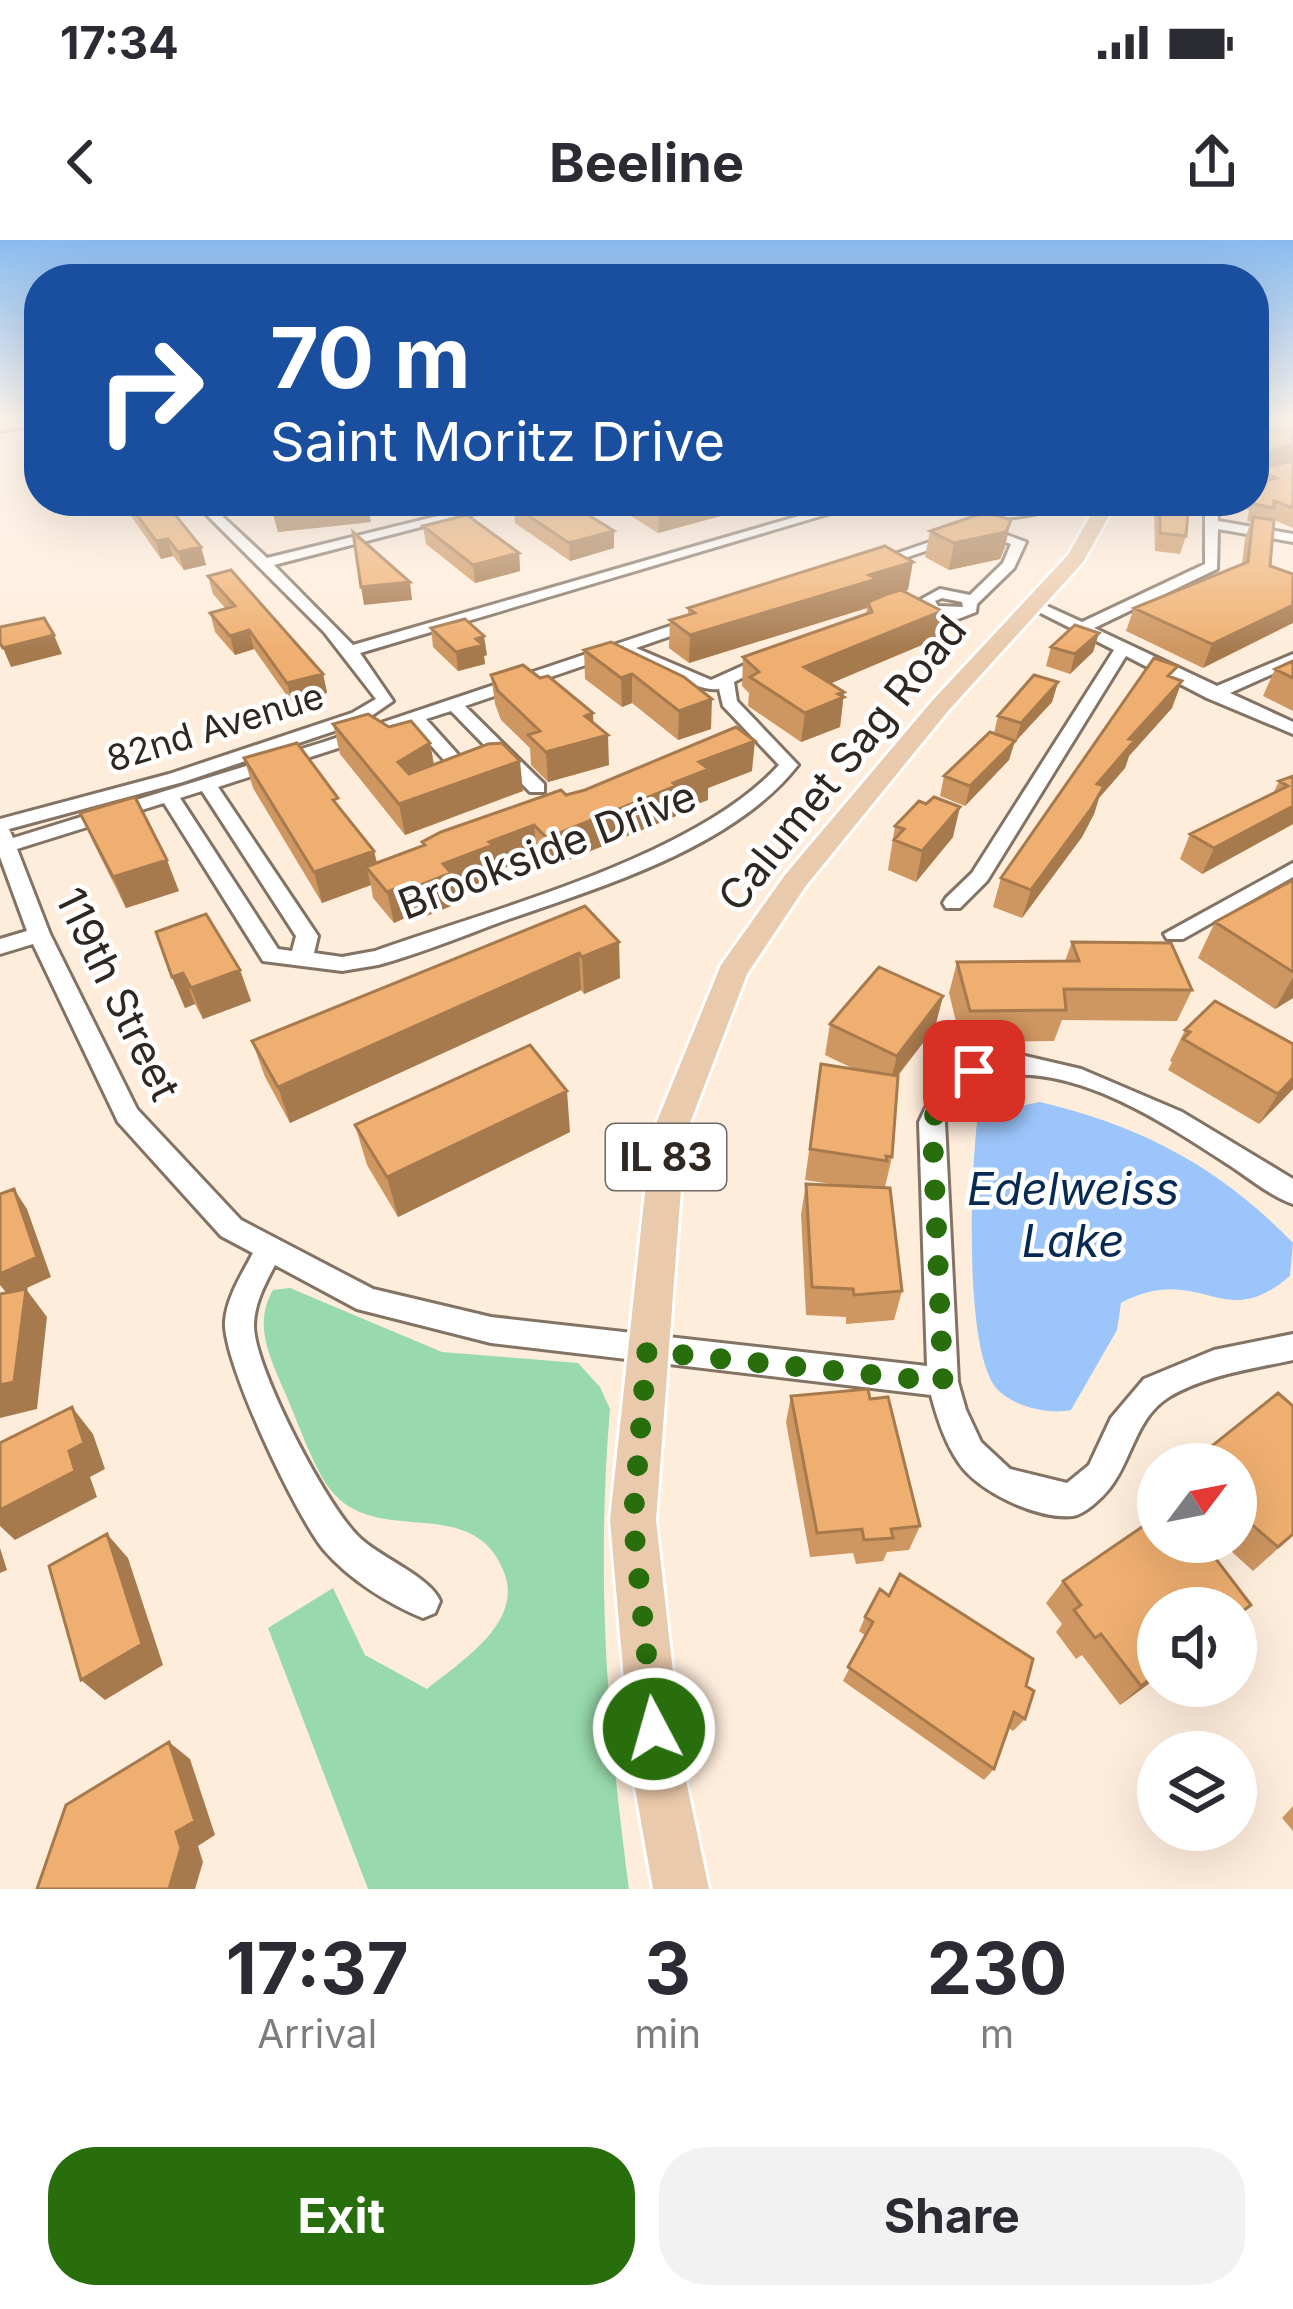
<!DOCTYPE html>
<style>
:root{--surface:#fff;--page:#f2f2f3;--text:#2b2b33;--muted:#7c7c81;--accent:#286e0c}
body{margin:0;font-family:Inter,sans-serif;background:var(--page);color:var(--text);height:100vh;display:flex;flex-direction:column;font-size:45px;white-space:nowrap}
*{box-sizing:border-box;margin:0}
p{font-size:39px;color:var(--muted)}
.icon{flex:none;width:66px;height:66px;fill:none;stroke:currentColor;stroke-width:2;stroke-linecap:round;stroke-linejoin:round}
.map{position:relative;height:1649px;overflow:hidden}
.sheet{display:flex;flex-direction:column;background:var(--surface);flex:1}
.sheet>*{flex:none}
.banner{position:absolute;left:24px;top:24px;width:1245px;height:252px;border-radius:48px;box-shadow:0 12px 48px #0002;background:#1a4fa0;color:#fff;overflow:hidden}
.needle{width:78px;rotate:58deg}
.controls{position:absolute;left:1137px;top:1203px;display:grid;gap:24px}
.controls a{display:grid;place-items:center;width:120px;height:120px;border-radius:50%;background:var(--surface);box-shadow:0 12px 48px #0002;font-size:60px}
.pin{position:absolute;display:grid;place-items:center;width:102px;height:102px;color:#fff;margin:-51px;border-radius:24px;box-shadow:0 6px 18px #0006}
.me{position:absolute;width:132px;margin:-66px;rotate:354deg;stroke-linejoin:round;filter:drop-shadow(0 0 9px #0008)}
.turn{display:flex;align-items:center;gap:42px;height:252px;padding:0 48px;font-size:54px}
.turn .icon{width:156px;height:156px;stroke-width:2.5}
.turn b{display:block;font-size:84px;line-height:102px}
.eta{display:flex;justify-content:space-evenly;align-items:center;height:204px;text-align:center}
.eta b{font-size:72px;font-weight:700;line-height:84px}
.primary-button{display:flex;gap:24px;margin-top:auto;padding:24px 48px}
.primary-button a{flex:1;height:138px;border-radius:48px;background:var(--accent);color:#fff;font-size:48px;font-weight:700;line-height:138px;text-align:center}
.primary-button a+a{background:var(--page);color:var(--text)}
.status{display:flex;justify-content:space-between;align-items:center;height:84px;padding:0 60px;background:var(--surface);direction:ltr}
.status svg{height:33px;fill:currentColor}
header{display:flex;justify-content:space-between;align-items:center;height:156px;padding:0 48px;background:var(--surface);font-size:54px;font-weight:700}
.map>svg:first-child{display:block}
</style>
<div class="status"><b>17:34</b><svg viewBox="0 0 49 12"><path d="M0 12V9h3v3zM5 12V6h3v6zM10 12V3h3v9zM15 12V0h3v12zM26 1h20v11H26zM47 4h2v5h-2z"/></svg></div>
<header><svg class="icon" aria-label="back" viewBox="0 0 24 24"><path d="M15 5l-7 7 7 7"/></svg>Beeline<svg class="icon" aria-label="share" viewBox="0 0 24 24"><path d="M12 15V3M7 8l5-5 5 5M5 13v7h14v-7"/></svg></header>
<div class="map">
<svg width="1293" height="1649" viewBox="0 0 1293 1649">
<rect width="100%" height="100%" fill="#ffeddc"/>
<path fill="#98daab" d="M290 1048 442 1112 578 1123 600 1147 610 1169C596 1334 607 1485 629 1649H368L268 1388 333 1348 365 1415 427 1449C459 1423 522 1384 505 1335 476 1252 382 1307 334 1254 314 1233 295 1173 282 1146 268 1113 254 1083 273 1050Z"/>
<path fill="#9cc6fb" d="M1040 862C1141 886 1220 927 1293 1003L1290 1036C1221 1095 1201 1021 1121 1063L1117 1090 1071 1170C1049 1175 1013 1167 996 1148 963 1106 971 928 978 874Z"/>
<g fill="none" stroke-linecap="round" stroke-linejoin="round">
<defs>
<path id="minor" d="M27 180H39V184L0 191V185Z
M193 261H206L267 318 499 261H521L274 325 353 405 851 261H871L360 413 393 461 364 481 183 542 9 589 13 598 324 502 700 376 705 378V384L636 408 711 440 767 415 781 418 734 442 737 461 798 525C734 607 604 646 509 679 465 695 422 713 378 725L342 731 263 721 164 563 17 609 50 694 137 869 241 980 373 1049 491 1077 927 1126 919 882 938 842 973 822 1025 816 1081 829 1182 872 1293 939V964C1270 956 1249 938 1229 925 1166 884 1084 829 1006 835 971 838 955 850 945 882L958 1142 966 1170 981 1202 1010 1229 1067 1243 1089 1225 1111 1178 1144 1139 1214 1110 1293 1094V1120C1252 1129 1206 1135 1169 1157 1135 1178 1132 1221 1109 1249 1102 1258 1085 1274 1073 1276 1038 1280 977 1251 959 1223 945 1203 937 1178 931 1155L491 1103 357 1069 275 1025C265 1044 254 1064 254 1086 254 1128 329 1271 361 1299 382 1318 431 1338 440 1361L435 1373 423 1378C388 1364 349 1339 324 1310 297 1278 222 1121 225 1081 227 1057 242 1034 253 1013L221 996 118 882 33 704 0 714V699L27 691 0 617V579L169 534 352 473 376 459 324 392ZM615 415C646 419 696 453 719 449L723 466 779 525C696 617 493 669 375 711L342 717 314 713 318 696 218 547 412 484 452 529 444 539 446 543H460L471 529 426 479 451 471 530 552H544V544L465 466ZM202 551 296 696 292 711 278 709 180 558Z
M945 261 1005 270 1066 261C1032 281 978 285 945 261Z
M1205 261H1217L1218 281 1293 294V302L1218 289 1217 329 1094 388 1217 446 1293 414V425L1230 453 1293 482V494L1207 458 1126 416 987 641 960 668H946L943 663 946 658 972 633 1114 410 1025 365 1038 362 1082 382 1205 324Z
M979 285 1026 302 1014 328 977 364 976 372 958 379 928 373 920 360 940 349 970 355 1003 323 1011 304 979 293 875 328 863 325ZM942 358 962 362 963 367 938 366 935 361Z
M1293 623V637L1183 699H1167L1164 694Z"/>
<path id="major" d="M1099 261H1117L1083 322 948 471 805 647 747 734 685 896 656 1280 684 1531 709 1649H653L632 1531 610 1280 651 896 721 725 785 635 932 461 1068 315Z"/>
</defs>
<use href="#minor" stroke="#837365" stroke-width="6"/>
<use href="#major" stroke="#fff" stroke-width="6"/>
<use href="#minor" fill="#fff" fill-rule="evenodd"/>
<use href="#major" fill="#eacaac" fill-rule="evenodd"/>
</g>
<path fill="#ce9660" d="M1254 196 1293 221V288L1274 280 1203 428 1126 391 1134 368 1242 325 1245 298 1251 282 1247 281 1249 270 1237 266 1239 261H1254Z
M126 261 201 307 206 325 184 330 173 316 161 319 131 276Z
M249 261H358L371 282 278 292 274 275 250 265Z
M371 261H430V262L386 273Z
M607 261H776L658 293Z
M1154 261H1189L1186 296 1180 314 1155 311Z
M514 266 614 308 570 321 515 283Z
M423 286 519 313 520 331 475 343 426 304Z
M930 291 1005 307 1000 319 949 330 925 317Z
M208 336 323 434 327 453 292 463 254 409 235 415 215 392 210 373 226 369 213 354Z
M908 350 903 351 942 371 936 399 831 443 844 452 840 487 801 502 748 466 749 453 742 446 743 417 866 374 867 368 689 423 669 408 670 380 688 374V368Z
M431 388 487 415 484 416 485 424 458 431 433 407Z
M1099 393 1093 412 1070 434 1046 426 1051 407Z
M611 402 711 489 678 500 632 463 622 467 585 439 584 410Z
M1293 421V471L1263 456 1275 429Z
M491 435 540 438 593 473V482L609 525 548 542 531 525 530 508 501 480 495 464Z
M1173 438 1172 468 1129 516 1125 528 1099 558 1094 574 1082 597 1022 678 993 667 1001 638Z
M1058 442 1052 462 1014 502 1009 520 965 566 940 556 944 536 994 493 998 476Z
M333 484 389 487 430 503 434 524 523 551 405 595 340 514Z
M244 518 341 569 374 611 377 623 422 606V602L566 555 752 531 708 548V560L676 572V576L549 628 537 615 496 631 497 636 454 653 456 664 409 683 405 678 394 683 373 658 371 645 322 663 253 548Z
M1293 536V584L1202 634 1180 619 1190 594 1273 554 1279 541Z
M80 573 179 651 126 668 94 604Z
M895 586 953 597 916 642 888 630Z
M1293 640V758L1275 769 1198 718 1215 682Z
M585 666 620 738 584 754 581 750 290 883 265 837 252 801Z
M1072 702 1192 750 1177 781 1062 780 1054 801 961 802 949 753 957 722 1065 721Z
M240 730 251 761 203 779 195 764 185 768 172 737Z
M943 756 935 787 898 836 892 917 885 947H880L902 1051 894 1080 846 1084V1077L806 1075 801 974 806 944 844 946 805 940 821 824 854 829 825 815 830 784Z
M1185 790 1293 849 1259 884 1168 830 1172 822 1170 821Z
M355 885 570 892 398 977 367 925Z
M1278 1153 1293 1166V1295L1253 1331 1221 1302H1236V1224H1190Z
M791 1156 870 1159 920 1286 909 1310 887 1312 883 1321 856 1324 853 1313 810 1317 786 1182Z
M1063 1341 1158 1437 1120 1465 1082 1415 1076 1419 1056 1392 1062 1384 1046 1363Z
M865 1377 1026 1446 1025 1479 1013 1491 1009 1488 994 1529 984 1540 843 1441 866 1396 859 1391Z
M1293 1566V1591L1282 1578Z"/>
<path fill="#a77a4e" d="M1293 205V220L1254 229 1259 213Z
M384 261H430V262L386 273Z
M713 261H776L658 293 659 276Z
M368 265 371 282 278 292 273 274Z
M1011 280 1005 307 1000 319 949 330 954 303Z
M614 291V308L570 321 569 303Z
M168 299 173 316 161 319 156 301Z
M201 307 206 325 184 330 178 312Z
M519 313 520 331 475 343 473 325Z
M913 322 908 350 868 362 867 368 689 423 690 395 869 335Z
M410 342 412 360 364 365 361 347Z
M1293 365V383L1203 428 1212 404Z
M942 371 936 399 801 456 804 427Z
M249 390 254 409 235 415 230 396Z
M1099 393 1093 412 1070 434 1075 414Z
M54 395 62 414 11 427 3 408Z
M484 396 487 415 484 416 485 424 458 431 456 412 476 399Z
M323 434 327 453 292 463 287 443Z
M632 434V463L622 467 621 438Z
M1182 441 1172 468 1129 516 1125 528 1099 558 1094 574 1082 597 1022 678 1031 650 1097 544 1129 499Z
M1058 442 1052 462 1015 502 1021 483Z
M844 452 840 487 801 502 805 473Z
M712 459 711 489 678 500 679 471Z
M593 473 594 499 608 495 609 525 548 542 546 512 585 476Z
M755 501 752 531 708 548V560L676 572V576L549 628 547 598 699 522Z
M1015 501 1009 520 965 566 970 546Z
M430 503 435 532 404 552 398 522Z
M520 521 523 551 405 595 399 564Z
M1293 566V584L1202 634 1214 608Z
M960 567 953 597 916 642 922 611Z
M534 585 537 615 496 631 497 636 454 653 456 664 409 683 403 652 443 624 489 602Z
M374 611 381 641 366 627 371 645 322 663 314 632Z
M167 620 179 651 126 668 113 637Z
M399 647 405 678 394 683 387 652Z
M619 702 620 738 584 754 582 717Z
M579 713 581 750 290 883 278 847Z
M240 730 251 761 203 779 191 748Z
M183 733 195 764 185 768 172 737Z
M1293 737V758L1275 769Z
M943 756 935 787 889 846 897 816Z
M1293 838V849L1259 884 1278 854Z
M567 851 570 892 398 977 387 937Z
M14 949 27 969 51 1037 9 1056 0 1045V1034Z
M26 1049 47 1077 37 1169 0 1178V1145Z
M72 1167 93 1194 105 1229 90 1237 97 1257 15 1300 0 1286V1270L69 1211Z
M107 1294 128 1318 163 1425 105 1460 81 1440Z
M0 1308 7 1330 0 1333Z
M1158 1433V1437L1120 1465 1141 1446Z
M169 1502 190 1519 215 1595 198 1606 203 1622 195 1649H169L176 1592Z"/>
<path fill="#efaf70" stroke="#a77a4e" stroke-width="3" d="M1293 185V205L1259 213 1257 229 1293 221V268L1274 261V268L1254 264V245L1276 238 1254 229V196Z
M127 261H164L201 307 178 312 168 299 156 301Z
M273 261H358L368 265 273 274Z
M532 261H566L614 291 569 303 514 266Z
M634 261H713L659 276Z
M1160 261H1189L1186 296 1160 293Z
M986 272 1011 280 1006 292 954 303 930 291Z
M467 275 519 313 473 325 423 286Z
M1253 277 1274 280 1270 326 1293 334V365L1212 404 1134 368 1248 322Z
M353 292 410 342 361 347Z
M885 306 913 322 869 335 877 339 690 395 670 380 695 373 688 368Z
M231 330 323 434 287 443 249 390 230 396 210 373 235 366 208 336Z
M901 350 942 371 804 427 844 452 838 454 844 457 805 473 750 437 759 432 743 417 872 372 868 362 887 354Z
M44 378 54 395 3 408 0 403V387Z
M465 379 484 396 476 399 483 405 456 412 431 388Z
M1075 385 1099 393 1075 414 1051 407Z
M611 402 684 437 712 459 679 471 632 434 621 438 584 410Z
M1154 418 1178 426 1168 436 1182 441 1129 499 1135 500 1097 544 1104 546 1091 569 1031 650 1001 638Z
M1293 421V438L1275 429Z
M523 425 540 438 548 436 593 473 585 476 608 495 546 512 528 495 540 491 498 451 491 435Z
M1034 435 1058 442 1021 483 998 476Z
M368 474 389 487 411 481 430 503 398 522 409 534 488 504 502 503 520 521 399 564 333 484Z
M736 487 755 501 699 522 709 529 673 543 676 546 547 598 534 585 489 602 493 605 443 624 451 633 403 652 399 647 387 652 366 627 425 605 422 602 441 592 561 550 566 555 585 550Z
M990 492 1015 501 970 546 944 536Z
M297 503 338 558 333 560 374 611 314 632 244 518Z
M1293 536V566L1214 608 1190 594 1288 546 1279 541Z
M135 557 167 620 113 637 80 573Z
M934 557 960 567 922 611 894 600 904 589 895 586 919 561 926 564Z
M1293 640V732L1215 682Z
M585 666 619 702 582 717 579 713 278 847 252 801Z
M206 674 240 730 191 748 183 733 172 737 156 692Z
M1072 702 1171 703 1192 750 1064 749 1066 770 970 771 957 722 1079 721Z
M879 727 943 756 897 816 830 784Z
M1215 761 1293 804V838L1278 854 1183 799 1190 792 1185 790Z
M530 805 567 851 387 937 355 885Z
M821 824 898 836 892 917 886 916 887 921 810 909Z
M806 944 890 948 902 1051 854 1055 853 1049 812 1047Z
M14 949 37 1017 0 1034V954Z
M26 1049 14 1142 0 1145V1054Z
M868 1149 870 1159 888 1157 920 1286 891 1289 893 1298 864 1300 862 1289 817 1293 791 1156Z
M1278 1153 1293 1166V1294L1278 1307 1236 1271V1224H1196L1193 1221Z
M72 1167 84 1203 69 1211 75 1231 0 1270V1203Z
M1158 1276V1302H1203L1251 1365 1236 1376V1368H1158V1433L1141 1446 1101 1394 1095 1398 1074 1370 1081 1365 1063 1341Z
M107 1294 142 1404 81 1440 49 1326Z
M900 1334 1033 1419 1026 1446 1034 1451 1025 1479 1014 1472 994 1529 848 1427 873 1382 865 1377 880 1349 889 1356Z
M169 1502 195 1581 176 1592 181 1608 169 1649H37L66 1565Z"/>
<linearGradient id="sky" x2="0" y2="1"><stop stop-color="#89bbf0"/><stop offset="0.44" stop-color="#fff7ef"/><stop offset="1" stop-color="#fff7ef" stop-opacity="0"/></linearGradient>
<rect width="1293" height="411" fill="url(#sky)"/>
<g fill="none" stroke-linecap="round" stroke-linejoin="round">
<path stroke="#286e0c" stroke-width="21" stroke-dasharray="0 37.8" d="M654 1489 633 1280 647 1111 943 1142 932 882 944 850 974 831"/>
</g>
<g text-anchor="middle" stroke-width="9" stroke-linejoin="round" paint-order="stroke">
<g font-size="36" fill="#2f2822" stroke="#fff">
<text transform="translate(215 487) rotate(-17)" y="13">82nd Avenue</text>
</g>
<rect fill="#fff" stroke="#6d6864" stroke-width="3" x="606" y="884" width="120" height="66" rx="9"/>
<g font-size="39" font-weight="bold" fill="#2f2822">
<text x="666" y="931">IL 83</text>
</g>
<g font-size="42" fill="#2f2822" stroke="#fff">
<text transform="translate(842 523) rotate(-51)" y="15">Calumet Sag Road</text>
<text transform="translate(547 610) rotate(-21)" y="15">Brookside Drive</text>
<text transform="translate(118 754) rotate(64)" y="15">119th Street</text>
</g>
<g font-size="45" font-style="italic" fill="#062a53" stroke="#fff">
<text x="1073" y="965">Edelweiss<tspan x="1073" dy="52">Lake</tspan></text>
</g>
</g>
</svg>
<div class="controls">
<a><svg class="needle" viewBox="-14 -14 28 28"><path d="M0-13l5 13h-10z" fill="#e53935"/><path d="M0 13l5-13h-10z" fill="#7c7c81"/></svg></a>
<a><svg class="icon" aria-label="sound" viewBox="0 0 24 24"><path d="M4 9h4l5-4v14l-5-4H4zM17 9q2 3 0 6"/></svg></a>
<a><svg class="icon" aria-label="layers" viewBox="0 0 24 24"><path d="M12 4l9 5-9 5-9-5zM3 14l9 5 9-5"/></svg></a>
</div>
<div class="pin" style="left:974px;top:831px;background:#d93025"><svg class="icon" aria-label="arrive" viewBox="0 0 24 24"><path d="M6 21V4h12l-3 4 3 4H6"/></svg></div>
<svg class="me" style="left:654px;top:1489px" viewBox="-20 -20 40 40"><circle r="17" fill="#286e0c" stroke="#fff" stroke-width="3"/><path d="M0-11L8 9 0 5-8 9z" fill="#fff"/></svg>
<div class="banner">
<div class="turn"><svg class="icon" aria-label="right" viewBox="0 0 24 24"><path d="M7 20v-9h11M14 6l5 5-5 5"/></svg><div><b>70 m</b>Saint Moritz Drive</div></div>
</div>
</div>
<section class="sheet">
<div class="eta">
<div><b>17:37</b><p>Arrival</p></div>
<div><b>3</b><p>min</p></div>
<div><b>230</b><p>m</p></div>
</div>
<div class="primary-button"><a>Exit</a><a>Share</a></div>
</section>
